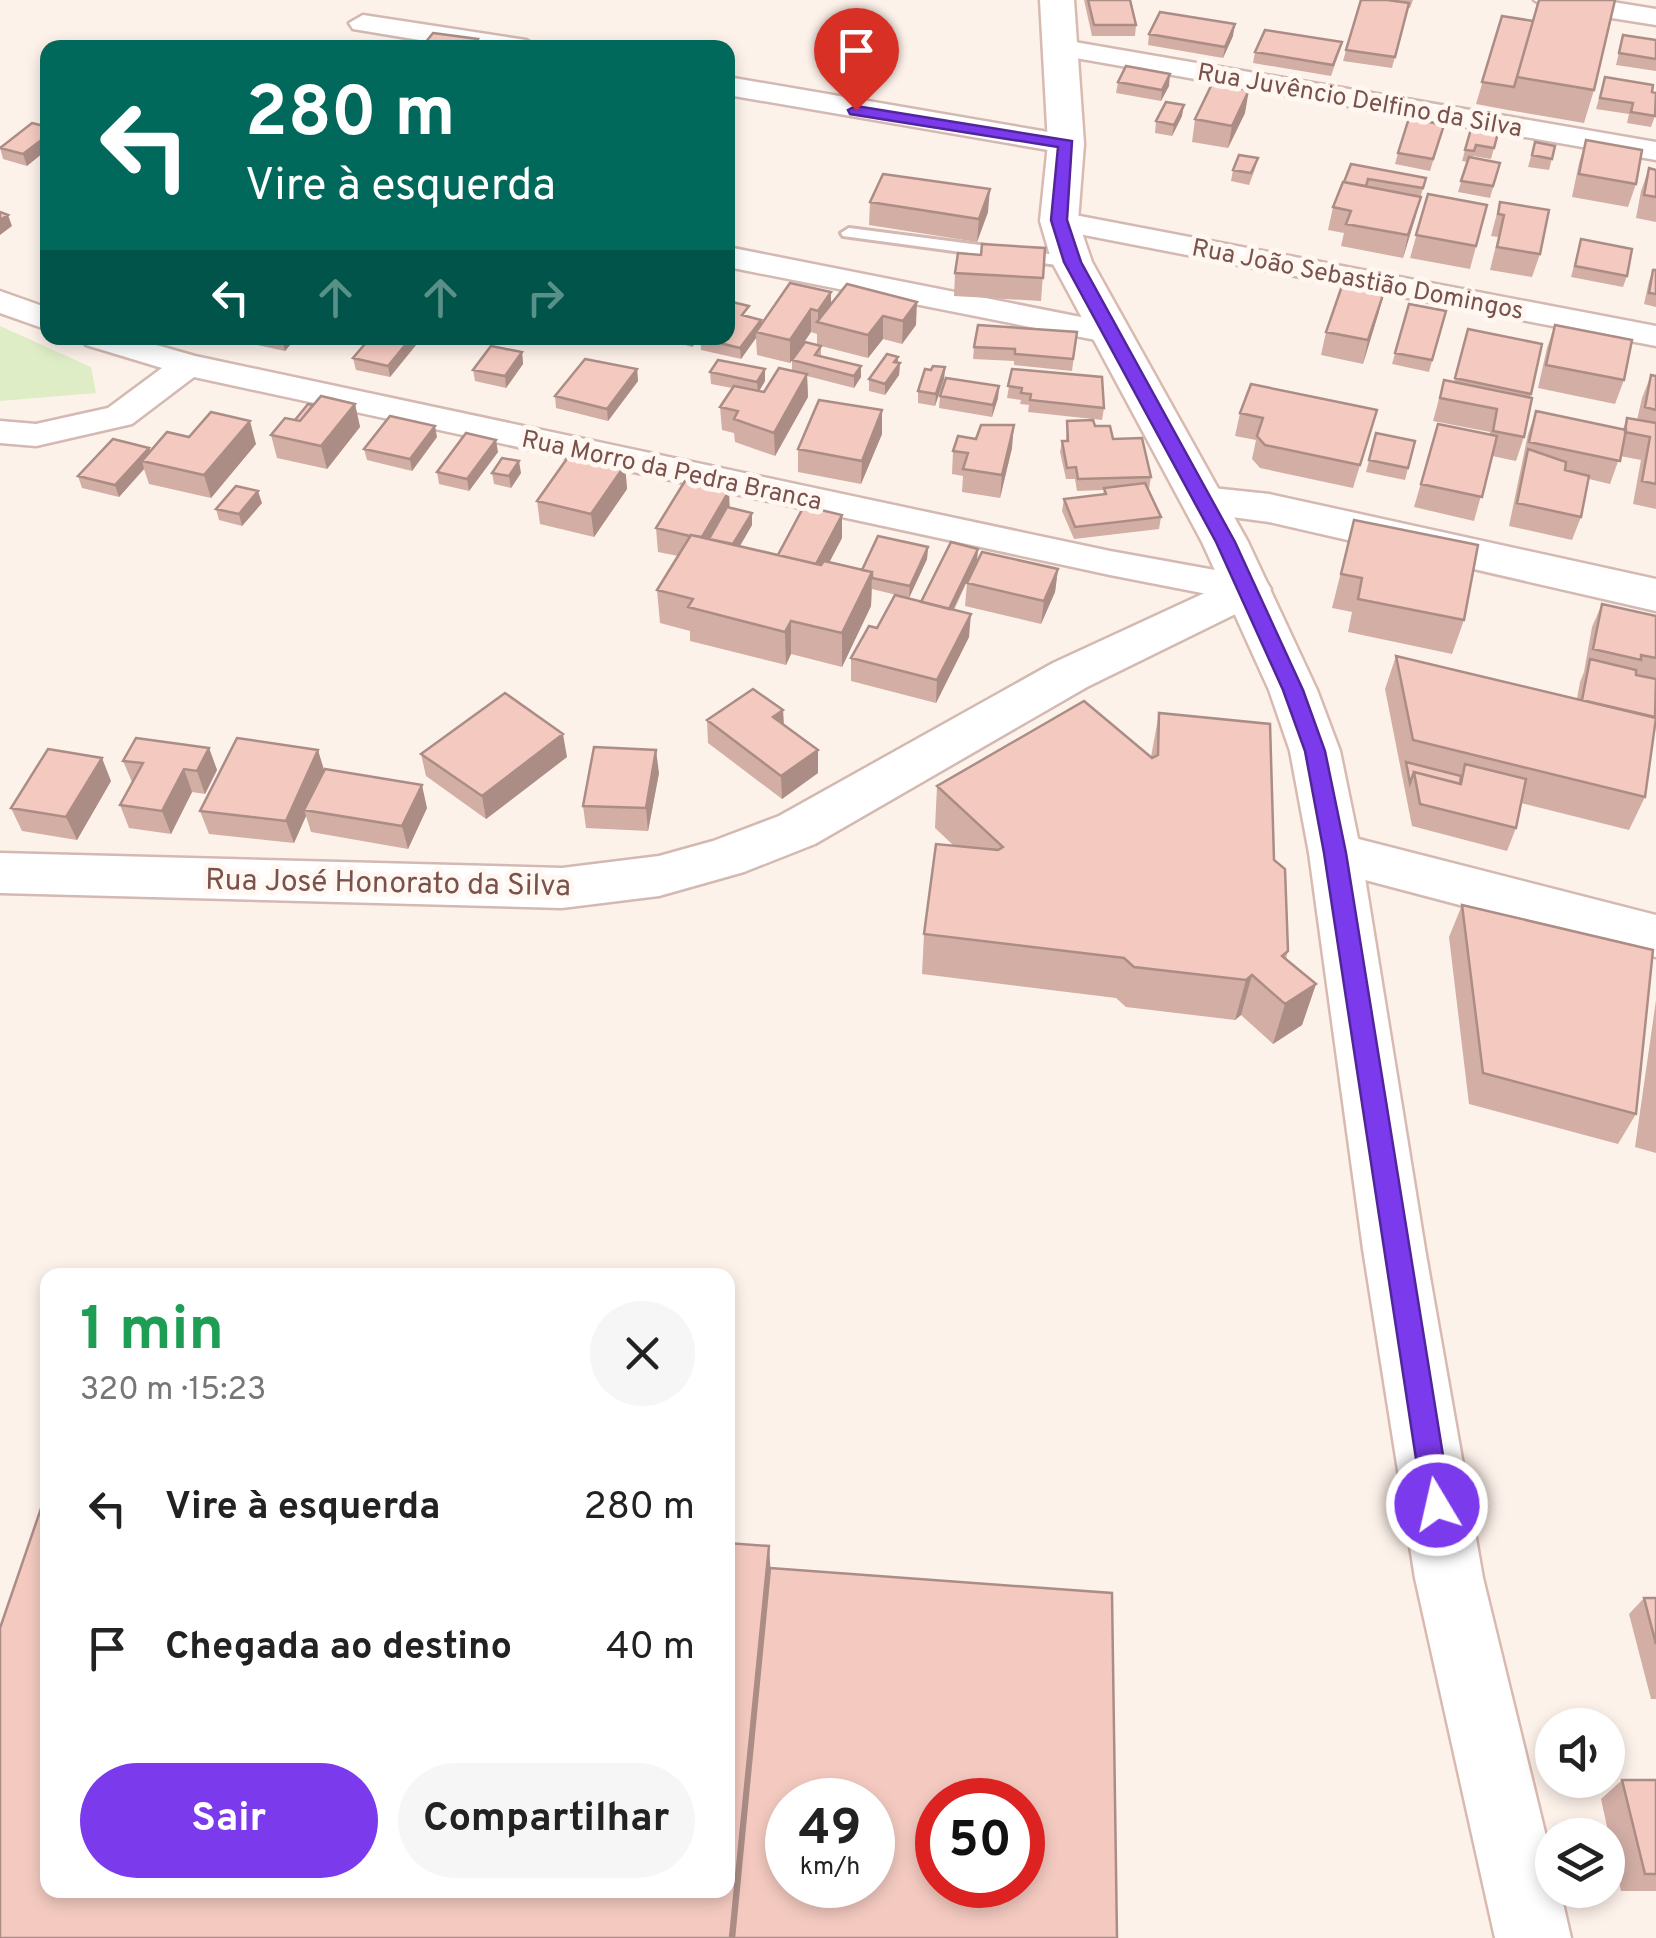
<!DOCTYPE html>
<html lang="pt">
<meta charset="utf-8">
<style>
:root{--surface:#fff;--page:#f6f6f6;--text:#222;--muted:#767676;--accent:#7c3aed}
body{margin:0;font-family:Overpass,sans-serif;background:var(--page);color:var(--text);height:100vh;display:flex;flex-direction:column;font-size:38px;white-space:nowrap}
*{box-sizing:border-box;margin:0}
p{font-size:32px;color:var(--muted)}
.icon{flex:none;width:55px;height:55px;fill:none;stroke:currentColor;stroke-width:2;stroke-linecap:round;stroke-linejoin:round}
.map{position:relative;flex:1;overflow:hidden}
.side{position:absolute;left:40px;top:1268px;width:695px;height:630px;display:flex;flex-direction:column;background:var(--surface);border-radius:20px;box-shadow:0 5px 15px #0003}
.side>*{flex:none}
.banner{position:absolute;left:40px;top:40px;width:695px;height:305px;border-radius:20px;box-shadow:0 5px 15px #0003;background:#00695c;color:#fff;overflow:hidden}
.buttons{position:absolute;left:1535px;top:1708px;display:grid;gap:20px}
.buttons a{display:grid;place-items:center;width:90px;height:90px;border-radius:50%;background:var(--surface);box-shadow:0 5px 15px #0003;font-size:50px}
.speed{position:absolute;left:765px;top:1778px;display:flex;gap:20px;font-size:50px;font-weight:700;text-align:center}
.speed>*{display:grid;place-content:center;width:130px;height:130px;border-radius:50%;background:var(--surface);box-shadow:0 5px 15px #0003;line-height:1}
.speed small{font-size:25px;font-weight:400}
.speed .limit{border:15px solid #d22;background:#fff;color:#111}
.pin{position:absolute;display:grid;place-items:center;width:85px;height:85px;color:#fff;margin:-102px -42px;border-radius:50% 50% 50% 0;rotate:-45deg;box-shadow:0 0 10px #0007}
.pin .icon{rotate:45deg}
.me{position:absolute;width:110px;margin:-55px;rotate:351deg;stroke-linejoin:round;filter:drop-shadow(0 0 8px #0008)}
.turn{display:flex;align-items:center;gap:35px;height:210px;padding:0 40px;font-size:45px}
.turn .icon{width:130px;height:130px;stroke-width:2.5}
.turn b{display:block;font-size:70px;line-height:85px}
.lanes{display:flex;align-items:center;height:95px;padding:0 40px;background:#0003;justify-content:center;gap:50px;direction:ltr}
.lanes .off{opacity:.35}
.round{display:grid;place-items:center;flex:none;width:105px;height:105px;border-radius:52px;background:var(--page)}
.headline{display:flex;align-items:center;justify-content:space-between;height:170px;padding:0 40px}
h1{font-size:60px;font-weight:700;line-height:75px;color:#1e9e55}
.primary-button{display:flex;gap:20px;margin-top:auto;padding:20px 40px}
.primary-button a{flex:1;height:115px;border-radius:60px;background:var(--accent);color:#fff;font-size:40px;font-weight:700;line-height:115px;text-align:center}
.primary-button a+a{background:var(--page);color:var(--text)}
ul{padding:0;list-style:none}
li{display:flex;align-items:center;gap:30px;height:140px;padding:0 40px}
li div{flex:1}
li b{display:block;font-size:38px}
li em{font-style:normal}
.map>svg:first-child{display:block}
</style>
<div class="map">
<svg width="1656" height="1938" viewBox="0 0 1656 1938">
<rect width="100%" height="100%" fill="#fdf2ea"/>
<path fill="#deedc6" d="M0 326 91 367 96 393 0 401Z"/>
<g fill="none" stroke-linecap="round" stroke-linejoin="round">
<defs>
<path id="service" d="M849 228 1072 257 1080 262 1072 267 843 236 841 233Z"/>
<path id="minor" d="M1534 0H1600L1656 9V25L1548 8Z
M363 15 526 40 540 48H468L353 29 349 23Z
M1063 40 1656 142V160L1053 54 1049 48 1053 42Z
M728 77 1066 135 1077 138 1081 144 1077 150 1066 153 728 95Z
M1059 212 1656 326V346L1048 228 1043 221 1048 214Z
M728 247 1111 323 1123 326 1128 333 1123 340 1111 343 728 267Z
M0 291 48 308V330L0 313Z
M81 338H132L195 356 1110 551 1248 576 1261 580 1267 589 1261 598 1248 602 1110 575 194 377 132 424 36 446 0 443V421L36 424 108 408 162 368 86 345Z"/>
<path id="tertiary" d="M1203 487 1269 494 1656 579V611L1269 522 1187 511 1181 501 1187 491Z
M1248 573 1264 578 1271 589 1264 600 1087 687 815 844 744 872 659 896 562 908 0 893V853L562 868 659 856 713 841 779 816 1053 663Z
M1335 833 1656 915V957L1316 867 1309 853 1316 839Z"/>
<path id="secondary" d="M1040 0H1074L1084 144 1078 221 1092 262 1248 542 1317 690 1340 751 1361 853 1425 1249 1483 1578 1552 1861V1890H1560L1571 1938H1495L1415 1578 1363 1249 1309 853 1290 751 1269 690 1202 542 1052 262 1040 221 1048 144Z"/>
</defs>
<use href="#service" stroke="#d3b9b1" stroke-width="6"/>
<use href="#minor" stroke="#d3b9b1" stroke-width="5"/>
<use href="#tertiary" stroke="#d3b9b1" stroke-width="5"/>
<use href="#secondary" stroke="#d9bab0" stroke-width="5"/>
<use href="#service" fill="#fff" fill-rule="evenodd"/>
<use href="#minor" fill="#fff" fill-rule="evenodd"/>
<use href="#tertiary" fill="#fff" fill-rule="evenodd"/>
<use href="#secondary" fill="#fff" fill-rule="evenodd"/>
</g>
<path fill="#d2aea5" d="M1084 0H1130L1136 25 1135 36H1092Z
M1358 0H1413L1410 8H1408L1392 68 1343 61 1360 0Z
M1502 16 1594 90 1584 123 1508 110 1509 106 1508 110 1476 104Z
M1149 34 1233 36 1223 58 1148 45Z
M1623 35 1656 40V71L1616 65Z
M1342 42 1339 53 1331 76 1253 63 1255 52Z
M1605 77 1652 92 1656 113 1651 127 1627 123 1629 114 1596 109Z
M1118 82 1169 86 1161 101 1116 93Z
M1245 113 1228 148 1192 142 1195 119Z
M1182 116 1172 136 1155 133 1156 121Z
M32 123 27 166 3 159 0 147Z
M1444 125 1430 171 1395 164 1398 153Z
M1471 129 1498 133 1491 159 1473 156 1472 158 1500 163 1490 198 1458 192 1467 162 1462 161Z
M1586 140 1636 184 1628 207 1572 197 1579 163Z
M1535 142 1555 146 1549 170 1528 167Z
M1258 158 1255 169 1249 185 1231 181 1233 170Z
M1351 164 1426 178 1403 258 1341 246 1344 233 1328 230 1333 207Z
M1649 168 1656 170V222L1636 218 1641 191Z
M1428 194 1487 205 1470 269 1410 258Z
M870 202 988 212 977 242 869 225Z
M1500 202 1540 254 1532 277 1490 270 1498 237 1491 236Z
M1581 239 1627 276 1623 287 1571 277Z
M48 242V260L44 258 40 246Z
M1045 248 1041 301 954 296 955 273 981 255Z
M1653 270H1656V307L1644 304 1649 281Z
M847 284 916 325 902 344 883 339 868 358 817 345V334L811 332 790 363 757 355 756 338 741 359 701 350 700 338 749 317 761 320V324L831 304Z
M1384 292 1363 364 1321 355 1326 332Z
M1409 304 1446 311 1429 372 1392 364Z
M1555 325 1624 380 1615 404 1538 388 1547 348Z
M1468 329 1542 344 1530 398 1524 437 1516 461 1492 456 1474 521 1414 507 1438 424 1489 435 1490 432 1433 421 1444 380 1454 382Z
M1077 332 1072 371 1014 365V361L973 359 974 347Z
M255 338H296L285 351 257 345Z
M370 338H415L416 345 390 377 356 370 353 358Z
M675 338H699L692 347 676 342Z
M821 346V356L861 366V377L854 388 807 376 808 397 775 456 735 442 734 433 722 430 720 407 732 388 711 384 710 372 765 369V381L759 391 764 392 792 371V360Z
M522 352 523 364 506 388 475 381 473 370Z
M898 357V362L900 363 899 375 885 395 869 391V379Z
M945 367 944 379 935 406 918 403V391L931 370Z
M637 369 638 381 608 421 556 408 555 396Z
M1012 369 1104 408 1102 420 1028 412 1029 405 1020 404 1021 400 1007 398Z
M1651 375 1656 376V509L1633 504 1641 460 1620 456 1610 484 1589 479 1581 517 1572 540 1509 526 1528 434 1536 411 1623 429 1627 418 1637 420 1642 398Z
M999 386 998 398 992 417 939 408 940 396Z
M355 404 360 427 327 469 277 458 271 435 295 420 313 405Z
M1377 410 1353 488 1260 468 1252 459 1256 440 1235 436 1240 413Z
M1067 421 1095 426 1113 439 1151 477 1149 489H1147L1161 517 1159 529 1074 539 1062 511 1064 499 1103 494 1104 490 1077 491 1075 479H1066L1060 452 1062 441H1066Z
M1376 433 1415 441 1405 480 1366 472Z
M882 434 861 484 798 472V449Z
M189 437 256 444 211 498 149 484 144 469 119 497 82 488 78 476 149 448 150 451Z
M437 437 412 471 367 460 364 449Z
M976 439 1012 448 1000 498 962 492 963 476 952 474 953 451Z
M498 452 469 491 439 484 437 472Z
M625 465 627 489 594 537 540 524 537 501Z
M492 473H521L511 488 494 484Z
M262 503 242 526 219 520 216 509Z
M730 508 752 525 740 546 778 555 842 538 829 562 862 570 928 547 927 559 909 598 872 589 871 606 842 667 791 654 786 665 690 641V631L660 623 657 590 678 556 658 552 656 528Z
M1354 520 1464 620 1452 654 1348 632 1352 612 1332 608Z
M978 549 977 560 954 610 969 637 936 703 851 681V658L877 628 921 602Z
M1058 569 1055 592 1041 624 965 606 967 583Z
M1602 604 1656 616V713L1645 797 1629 830 1521 803 1516 828 1507 851 1412 826 1385 689 1396 656 1577 699 1580 682 1584 672 1592 627Z
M783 710 784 725 818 773 782 799 708 743 707 720Z
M1159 713 1274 860 1288 951 1286 959 1316 984 1302 1025 1273 1044 1241 1015 1235 1020 1126 1007 1116 998 922 974 924 934 953 845 935 828 937 786 1151 757Z
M209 748 217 770 205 794 192 792 171 834 129 828 120 805 132 782 123 761Z
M421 754 567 757 486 819 426 776Z
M324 771 427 808 408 849 311 832 306 816 294 843 209 834 200 811Z
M659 773 648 831 586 828 583 806Z
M111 781 77 840 22 831 11 808Z
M1462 905 1636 1114 1618 1144 1469 1104 1449 937Z
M1656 1000V1153L1635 1147Z
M1644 1598H1656V1699H1651L1629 1614Z
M1622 1780H1656V1891H1621L1601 1799Z"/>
<path fill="#ab8d86" d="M1235 24 1233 36 1223 58 1225 47Z
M1170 74 1169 86 1161 101 1162 90Z
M1249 90 1245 113 1228 148 1232 126Z
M1184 105 1182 116 1172 136 1174 125Z
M48 135V149L27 166 23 154Z
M990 189 988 212 977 242 979 219Z
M1421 197 1415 219 1403 258 1408 235Z
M8 215 12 226 0 235V220Z
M831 292V315L818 322V311Z
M1384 292 1378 315 1363 364 1368 340Z
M917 302 916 325 902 344 903 321Z
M811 309V332L790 363V340Z
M883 316V339L868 358V335Z
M761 320V331L756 332V338L741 359 740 348Z
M283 338H296L285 351 282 339Z
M411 338H415L416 345 390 377 388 366Z
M691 338H699L692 347Z
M522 352 523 364 506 388 505 376Z
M898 357 897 366 900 363 899 375 885 395V384L894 362Z
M861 366V377L854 388V376Z
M945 367 944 379 935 406 936 394Z
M637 369 638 381 608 421 607 409Z
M765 369V381L758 393 757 382Z
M807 374 808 397 775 456 774 433Z
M999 386 998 398 992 417 993 405Z
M355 404 360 427 327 469 321 446Z
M882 410V434L861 484 862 461Z
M250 421 256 444 211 498 204 475Z
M1014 425 1012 448 1000 498 1002 475Z
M435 426 437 437 412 471 410 459Z
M496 440 498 452 469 491 467 479Z
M149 448 153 460 142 461 144 469 119 497 115 485Z
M519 461 521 473 511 488 509 476Z
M625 465 627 489 594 537 591 514Z
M258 491 262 503 242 526 239 514Z
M729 491 730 514 709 552 701 539Z
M752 513V525L727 568V556Z
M842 515V538L815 590V566Z
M928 547 927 559 909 598 910 586Z
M978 549 977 560 948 620 949 609Z
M1058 569 1055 592 1041 624 1044 601Z
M872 572 871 606 842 667V633Z
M971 614 969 637 936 703 937 680Z
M791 621V654L786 665 785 632Z
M783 710 784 733 773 717Z
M563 734 567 757 486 819 482 796Z
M209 748 217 770 205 794 197 771Z
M318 750 325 773 304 810 306 816 294 843 286 821Z
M656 750 659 773 648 831 646 808Z
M818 750V773L782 799 781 776Z
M102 758 111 781 77 840 66 817Z
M184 769 192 792 171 834 162 811Z
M422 785 427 808 408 849 402 826Z
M1252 975 1241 1015 1235 1020 1246 980Z
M1316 984 1302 1025 1273 1044 1285 1004Z
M769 1546 771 1577 736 1938H730Z"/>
<path fill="#f4cac0" stroke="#ab8d86" stroke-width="2.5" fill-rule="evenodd" d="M1088 0H1130L1136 25H1094Z
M1361 0H1387L1409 3 1395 57 1346 50Z
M1539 0H1615L1594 90 1517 77Z
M1160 12 1235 24 1225 47 1149 34Z
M1502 16 1533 21 1514 87 1482 82Z
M1265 30 1342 42 1333 65 1255 52Z
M433 33 478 39 472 48H421Z
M1623 35 1656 40V59L1619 53Z
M1126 66 1170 74 1162 90 1118 82Z
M1605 77 1653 85 1652 92 1656 93 1655 116 1631 112 1633 103 1600 98Z
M1212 84 1249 90 1232 126 1195 119Z
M1166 102 1184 105 1174 125 1156 121Z
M1409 118 1444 125 1433 159 1398 153Z
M32 123 48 127V135L23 154 0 148Z
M1471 129 1498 133 1494 148 1476 145 1474 151 1465 150Z
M1586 140 1642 150 1636 184 1579 174Z
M1535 142 1555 146 1552 159 1532 155Z
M1239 155 1258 158 1251 173 1233 170Z
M1469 157 1500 163 1493 186 1461 181Z
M1351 164 1426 178 1423 188 1368 179 1366 186 1344 182Z
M1649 168 1656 170V197L1644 195Z
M883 174 990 189 979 219 870 202Z
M1343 182 1421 197 1408 235 1346 224 1351 211 1333 207Z
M1428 194 1487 205 1476 246 1416 235Z
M1500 202 1549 210 1540 254 1497 247 1504 215 1498 214Z
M0 212 8 215 0 220Z
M1581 239 1632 249 1627 276 1575 266Z
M982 244 1045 248 1043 278 955 273 958 253 981 255Z
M1653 270H1656V294L1649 293Z
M790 283 831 292 818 311 811 309 790 340 756 332Z
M1343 283 1384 292 1368 340 1326 332Z
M847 284 917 302 903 321 883 316 868 335 817 322Z
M728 301 749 306 742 315 761 320 740 348 700 338H728Z
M1409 304 1446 311 1432 360 1395 353Z
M978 325 1077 332 1073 359 1015 354V349L974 347Z
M1555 325 1632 340 1624 380 1546 365Z
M1468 329 1542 344 1531 394 1455 378Z
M370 338H411L388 366 353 358Z
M805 342 821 346 815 355 861 366 854 376 792 360Z
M491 346 522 352 505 376 473 370Z
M887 354 898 357 894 362 900 363 885 384 869 379Z
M585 359 637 369 607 409 555 396Z
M718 360 765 369 757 382 710 372Z
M933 366 945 367 936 394 918 391 925 369 931 370Z
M779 368 807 374 774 433 734 419 738 411 720 407 734 386 764 392Z
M1012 369 1102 377 1104 408 1030 400 1031 394 1021 393 1022 388 1008 386Z
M1651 375 1656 376V410L1645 407Z
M946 378 999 386 993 405 940 396Z
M1444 380 1532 398 1524 437 1493 431 1497 409 1440 398Z
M1251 384 1377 410 1360 465 1265 445 1257 436 1263 418 1240 413Z
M321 396 355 404 321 446 271 435 285 418 300 421Z
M819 400 882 410 862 461 798 449Z
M308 404 313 405 300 421 295 420Z
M1536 411 1626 430 1620 461 1529 442Z
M211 412 250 421 204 475 142 461 167 432 189 437Z
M390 416 435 426 410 459 364 449Z
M1627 418 1656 423V484L1642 481 1650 437 1625 432Z
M1093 420 1095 426H1110L1113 439 1142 438 1151 477 1078 479 1076 467 1067 468 1062 441H1068L1067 421Z
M1438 424 1497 436 1482 497 1421 484Z
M981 425H1014L1002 475 963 469 968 453 953 451 958 436 976 439Z
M466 433 496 440 467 479 437 472Z
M1376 433 1415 441 1408 468 1369 460Z
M113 439 149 448 115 485 78 476Z
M1528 449 1566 462 1565 470 1589 476 1581 517 1517 503Z
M571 453 625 465 591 514 537 501Z
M502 458 519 461 509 476 492 473Z
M685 481 729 491 702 537 691 535 690 536 656 528Z
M1145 483 1161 517 1075 527 1064 499 1106 494 1104 488Z
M236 486 258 491 239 514 216 509Z
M804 506 842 515 816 564 778 555Z
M727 507 752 513 733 544 709 539Z
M1354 520 1478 545 1464 620 1358 599 1362 578 1341 574Z
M691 535 821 565 824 561 872 572 842 633 791 621 785 632 688 607 693 599 657 590Z
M878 536 928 547 910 586 872 578V572L862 570Z
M951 542 978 549 949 609 921 602Z
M982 552 1058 569 1044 601 967 583Z
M895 595 971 614 937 680 851 658 869 626 877 628Z
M1602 604 1656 616V658L1641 655V660L1593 649Z
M1396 656 1656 718 1645 797 1413 740Z
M1590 659 1636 670V675L1656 679 1655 717 1582 700Z
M753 689 783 710 773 717 818 750 781 776 707 720Z
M505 693 563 734 482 796 421 754Z
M1084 701 1152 758 1158 755 1159 713 1270 724 1274 860 1285 869 1288 951 1282 956 1316 984 1285 1004 1252 975 1246 980 1134 967 1124 958 924 934 936 844 998 850 1003 847 937 786Z
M136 738 209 748 197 771 184 769 162 811 120 805 143 763 123 761Z
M237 738 318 750 286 821 200 811Z
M594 747 656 750 646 808 583 806Z
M48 749 102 758 66 817 11 808Z
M1406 762 1461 776 1460 784 1414 772 1410 783Z
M1465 764 1526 779 1516 828 1420 804 1414 772 1461 784Z
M325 769 422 785 402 826 304 810Z
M1462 905 1653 950 1636 1114 1483 1073Z
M48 1488V1890H728V1543L769 1546 730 1938H0V1628Z
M770 1568 1112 1593 1117 1938H734ZM788 1800H872V1885H788ZM938 1800H1022V1885H938Z
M1644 1598H1656V1644Z
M1622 1780H1656V1874H1645Z"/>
<path fill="#7c3aed" stroke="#51269a" stroke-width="2.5" d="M856 106 1072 141 1067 220 1081 262 1235 542 1303 690 1325 751 1346 853 1451 1505 1447 1515 1437 1519 1427 1515 1423 1505 1324 853 1305 751 1283 690 1216 542 1064 262 1051 220 1058 147 850 114 848 110Z"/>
<g text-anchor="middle" stroke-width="10" stroke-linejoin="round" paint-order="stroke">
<g font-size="25" fill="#7a524b" stroke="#fff7f1">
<text transform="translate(1360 99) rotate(10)" y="9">Rua Juvêncio Delfino da Silva</text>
<text transform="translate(1358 278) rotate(11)" y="9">Rua João Sebastião Domingos</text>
<text transform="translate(672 469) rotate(12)" y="9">Rua Morro da Pedra Branca</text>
</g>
<g font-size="30" fill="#7a524b" stroke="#fff7f1">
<text transform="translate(388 882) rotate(1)" y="10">Rua José Honorato da Silva</text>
</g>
</g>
</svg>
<div class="buttons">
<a><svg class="icon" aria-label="sound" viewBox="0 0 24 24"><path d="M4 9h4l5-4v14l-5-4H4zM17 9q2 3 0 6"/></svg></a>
<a><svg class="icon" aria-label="layers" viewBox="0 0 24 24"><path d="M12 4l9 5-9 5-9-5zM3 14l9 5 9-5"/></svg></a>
</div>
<div class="speed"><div>49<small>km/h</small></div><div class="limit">50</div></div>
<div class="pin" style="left:856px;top:110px;background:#d93025"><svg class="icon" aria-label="arrive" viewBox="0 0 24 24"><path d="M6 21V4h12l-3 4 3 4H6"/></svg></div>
<svg class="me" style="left:1437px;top:1505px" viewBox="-20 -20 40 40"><circle r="17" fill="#7c3aed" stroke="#fff" stroke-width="3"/><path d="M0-11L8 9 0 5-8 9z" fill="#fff"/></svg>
<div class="banner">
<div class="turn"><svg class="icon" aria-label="left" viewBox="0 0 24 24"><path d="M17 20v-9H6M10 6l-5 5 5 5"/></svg><div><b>280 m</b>Vire à esquerda</div></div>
<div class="lanes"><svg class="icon" aria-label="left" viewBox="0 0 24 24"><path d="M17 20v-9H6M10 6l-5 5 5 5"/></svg><svg class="icon off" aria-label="ahead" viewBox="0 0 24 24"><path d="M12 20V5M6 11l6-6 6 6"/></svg><svg class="icon off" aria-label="ahead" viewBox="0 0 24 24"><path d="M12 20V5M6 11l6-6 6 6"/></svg><svg class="icon off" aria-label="right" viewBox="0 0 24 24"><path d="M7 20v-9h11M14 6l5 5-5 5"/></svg></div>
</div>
<section class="side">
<div class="headline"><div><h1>1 min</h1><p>320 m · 15:23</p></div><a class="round"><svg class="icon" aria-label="close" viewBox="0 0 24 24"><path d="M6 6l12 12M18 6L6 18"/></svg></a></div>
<ul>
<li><svg class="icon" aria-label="left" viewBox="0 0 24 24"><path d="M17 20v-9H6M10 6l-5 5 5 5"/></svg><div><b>Vire à esquerda</b></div><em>280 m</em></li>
<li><svg class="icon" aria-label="arrive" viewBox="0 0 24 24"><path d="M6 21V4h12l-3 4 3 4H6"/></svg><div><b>Chegada ao destino</b></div><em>40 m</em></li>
</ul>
<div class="primary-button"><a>Sair</a><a>Compartilhar</a></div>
</section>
</div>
